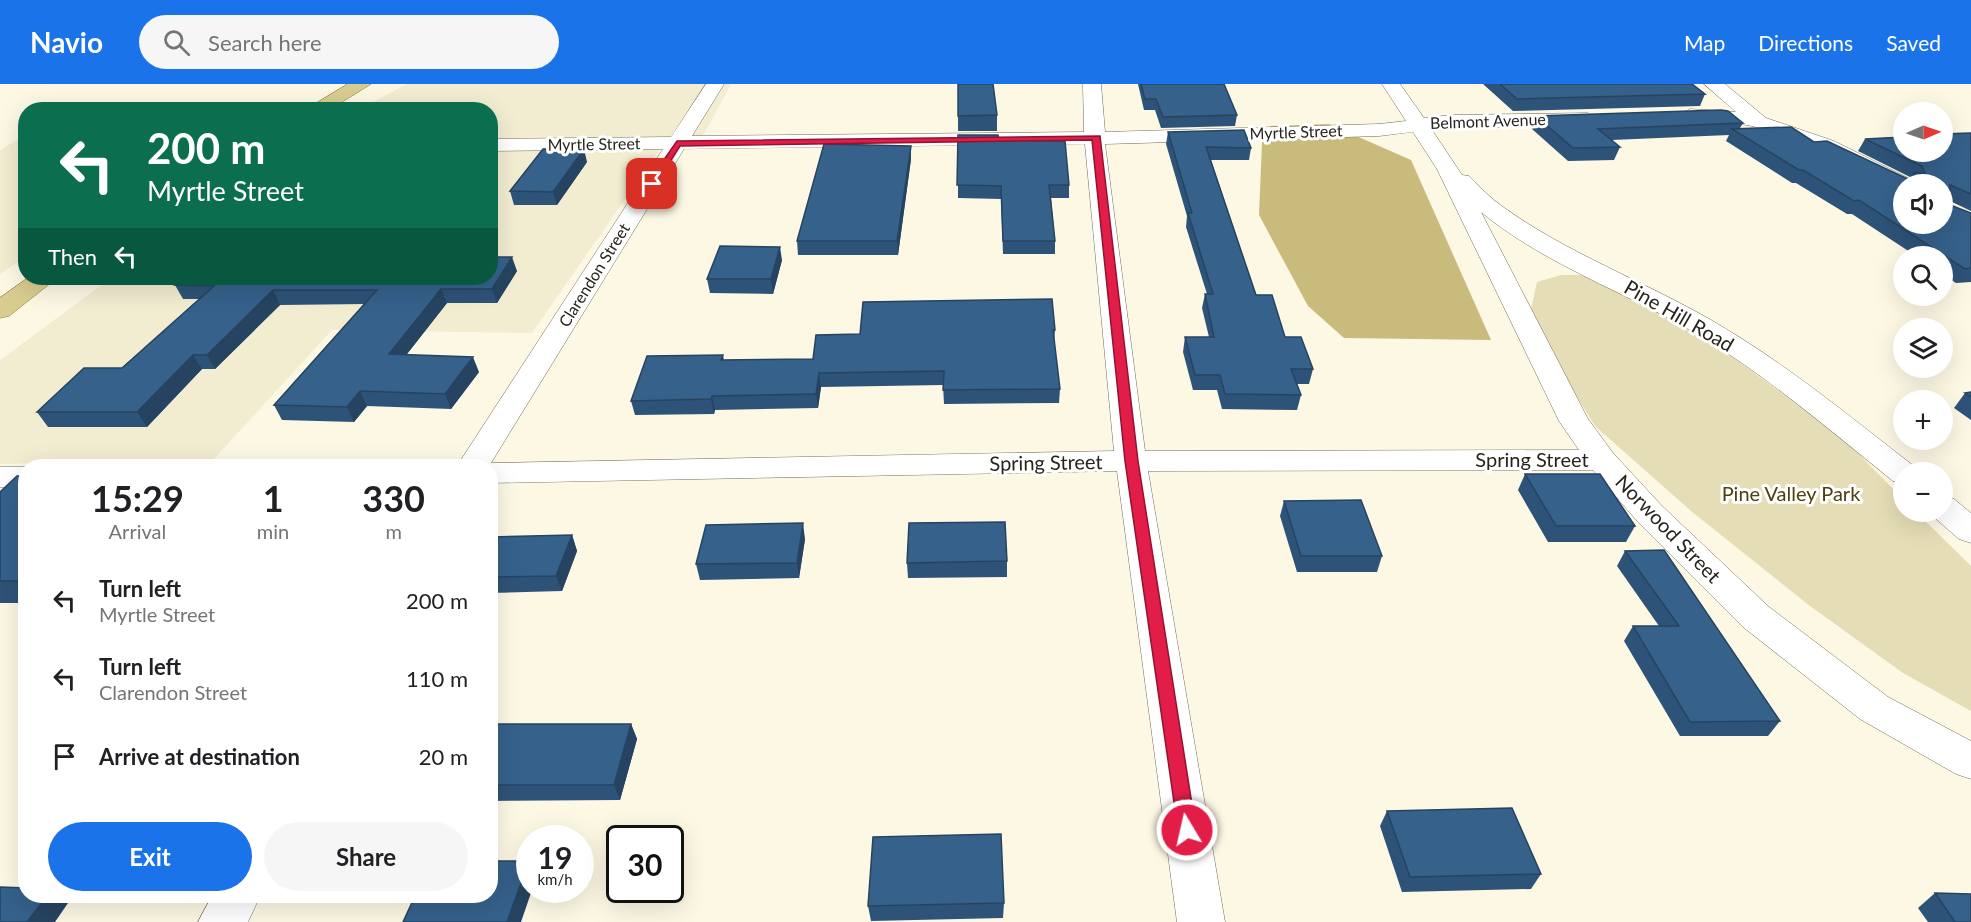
<!DOCTYPE html>
<meta charset="utf-8">
<style>
:root{--surface:#fff;--page:#f6f6f6;--text:#202124;--muted:#757577;--accent:#1a73e8}
body{margin:0;font-family:Lato,sans-serif;background:var(--page);color:var(--text);height:100vh;display:flex;flex-direction:column;font-size:22px;white-space:nowrap}
*{box-sizing:border-box;margin:0}
p{font-size:20px;color:var(--muted)}
.icon{flex:none;width:33px;height:33px;fill:none;stroke:currentColor;stroke-width:2;stroke-linecap:round;stroke-linejoin:round}
.map{position:relative;flex:1;overflow:hidden}
.side{position:absolute;left:18px;top:375px;width:480px;height:444px;display:flex;flex-direction:column;background:var(--surface);border-radius:24px;box-shadow:0 6px 24px #0002}
.side>*{flex:none}
.banner{position:absolute;left:18px;top:18px;width:480px;height:183px;border-radius:24px;box-shadow:0 6px 24px #0002;background:#0b6e4f;color:#fff;overflow:hidden}
.needle{width:39px;rotate:88deg}
.controls{position:absolute;left:1893px;top:18px;display:grid;gap:12px}
.controls a{display:grid;place-items:center;width:60px;height:60px;border-radius:50%;background:var(--surface);box-shadow:0 6px 24px #0002;font-size:30px}
.speed{position:absolute;left:516px;top:741px;display:flex;gap:12px;font-size:30px;font-weight:700;text-align:center}
.speed>*{display:grid;place-content:center;width:78px;height:78px;border-radius:50%;background:var(--surface);box-shadow:0 6px 24px #0002;line-height:1}
.speed small{font-size:15px;font-weight:400}
.speed .limit{border:3px solid #111;border-radius:9px;background:#fff;color:#111}
.pin{position:absolute;display:grid;place-items:center;width:51px;height:51px;color:#fff;margin:-26px;border-radius:12px;box-shadow:0 3px 9px #0006}
.me{position:absolute;width:66px;margin:-33px;rotate:351deg;stroke-linejoin:round;filter:drop-shadow(0 0 4px #0008)}
.turn{display:flex;align-items:center;gap:21px;height:126px;padding:0 30px;font-size:27px}
.turn .icon{width:78px;height:78px;stroke-width:2.5}
.turn b{display:block;font-size:42px;line-height:51px}
.then{display:flex;align-items:center;height:57px;padding:0 30px;background:#0003;gap:12px;font-size:22px}
.eta{display:flex;justify-content:space-evenly;align-items:center;height:102px;text-align:center}
.eta b{font-size:36px;font-weight:700;line-height:42px}
.primary-button{display:flex;gap:12px;margin-top:auto;padding:12px 30px}
.primary-button a{flex:1;height:69px;border-radius:36px;background:var(--accent);color:#fff;font-size:24px;font-weight:700;line-height:69px;text-align:center}
.primary-button a+a{background:var(--page);color:var(--text)}
ul{padding:0;list-style:none}
li{display:flex;align-items:center;gap:18px;height:78px;padding:0 30px}
li div{flex:1}
li b{display:block;font-size:22px}
li em{font-style:normal}
header{display:flex;align-items:center;gap:36px;box-sizing:border-box;height:84px;padding:0 30px;background:var(--accent);color:#fff}
header strong{font-size:28px}
nav{display:flex;gap:33px;margin-inline-start:auto;font-size:21px}
.search{width:420px;height:54px;background:var(--page);display:flex;align-items:center;gap:15px;box-sizing:border-box;padding:0 21px;border-radius:33px;color:var(--muted);font-size:22px}
.map>svg:first-child{display:block}
</style>
<header>
<strong>Navio</strong>
<div class="search"><svg class="icon" aria-label="search" viewBox="0 0 24 24"><circle cx="10" cy="10" r="6"/><path d="M15 15l6 6"/></svg>Search here</div>
<nav><a>Map</a><a>Directions</a><a>Saved</a></nav>
</header>
<div class="map">
<svg width="1971" height="838" viewBox="0 0 1971 838">
<rect width="100%" height="100%" fill="#fdf8e4"/>
<path fill="#f2ecd1" d="M407 0H731L703 52H669L532 249 332 246 213 376 0 380V276L111 194H490V26L360 25Z
M25 51V173L0 190V66Z"/>
<path fill="#e5ddb5" d="M1561 191H1585L1610 198 1712 258 1842 353 1903 415 1904 428H1916L1971 482V627L1903 589 1810 522 1691 427 1595 342 1561 287 1531 225 1537 198Z"/>
<path fill="#c8bb7c" d="M1329 40 1411 76 1491 256 1344 254 1308 222 1259 131 1262 59 1270 42Z"/>
<g fill="none" stroke-linecap="round" stroke-linejoin="round">
<defs>
<path id="minor" d="M706 0H724L692 52 1084 48 1083 0H1101L1105 48 1379 40 1406 37 1382 0H1400L1424 34 1452 31 1588 29 1591 33 1588 37 1581 39 1432 46 1462 91 1469 92C1480 103 1490 114 1503 123 1567 169 1643 197 1711 236 1784 278 1849 332 1915 383L1919 388H1904V400L1893 397C1828 345 1764 289 1692 247 1624 208 1541 178 1481 128L1588 335 1613 369 1662 422 1769 523 1888 613 1971 657V695L1956 690 1860 635 1743 543 1638 438 1593 386 1148 387 1225 838H1177L1117 387 490 399V382H457L663 65 490 67V55L671 53ZM1413 48 1437 85 1559 337 1579 366 1145 367 1105 60 1379 52ZM1085 60 1114 367 491 379 684 65Z
M1704 0H1725L1766 34 1834 57 1912 96 1915 100H1904V108L1896 106C1850 80 1804 54 1752 42 1729 37 1705 41 1683 35L1680 31 1690 25 1736 28Z
M0 383H26V403H0Z
M1942 412 1954 415 1971 429V459L1959 455 1928 428H1942Z
M212 812H260L248 838H198Z"/>
<path id="primary" d="M348 0H371L329 26H305Z
M28 194H57L9 232 0 234V214Z"/>
</defs>
<use href="#minor" stroke="#716d5c" stroke-width="1"/>
<use href="#primary" stroke="#8a7b36" stroke-width="1"/>
<use href="#minor" fill="#fff" fill-rule="evenodd"/>
<use href="#primary" fill="#d9cc8f" fill-rule="evenodd"/>
</g>
<path fill="#2e5378" d="M958 0 997 31V47H958Z
M1138 0H1224L1237 31 1235 42 1161 44 1155 26H1144Z
M1483 0H1692L1705 10 1700 22 1513 27Z
M1536 32 1743 39 1740 44 1814 58 1910 96 1912 94 1858 67 1865 55 1971 49V127L1950 117V121L1971 129V198L1956 199 1942 190V172H1916L1852 130H1847L1796 99H1792L1726 57 1729 51 1612 56 1620 63 1614 76 1568 77 1532 45Z
M1168 48 1251 64 1249 76H1211L1256 211 1285 253 1313 285 1309 300H1296L1301 311 1297 326 1222 325 1217 306H1193L1183 268 1185 253H1209L1202 224 1205 210H1207L1186 143 1187 132 1166 60Z
M958 51 999 56 1069 101V114H1051L1055 157V170H1003L1001 115 958 114Z
M911 62V75L898 171H798L797 157Z
M587 78 557 121H514L510 107Z
M782 176 773 210 710 209 707 195Z
M517 187 497 219H447L407 270 479 288 451 325 367 322 354 338 282 336 274 321 364 220 280 221 215 285H202L147 343H48L37 328 122 284 199 215H183L175 201Z
M1055 246 1054 258 1060 305 1059 319 944 320 943 301 821 303 818 324 715 326 714 330 635 331 631 317 723 271 724 276 813 275Z
M1971 308V336L1954 324 1965 309Z
M1525 390 1635 442 1626 458H1548L1518 406Z
M26 392V519H0V408Z
M1284 417 1382 472 1377 488H1297L1280 432Z
M572 451 577 467 562 507 490 509V453Z
M805 455 799 494 700 496 696 480Z
M1625 467 1780 637 1768 652H1680L1624 557 1633 542H1659L1617 482Z
M1007 477V493L908 494 907 479Z
M490 640H631L637 655 620 716 490 717Z
M1387 727 1541 790 1531 805 1402 808 1380 742Z
M1935 809 1971 838H1928L1918 824Z
M1004 819 1003 834 871 837 868 822Z"/>
<path fill="#264461" d="M911 62V75L898 171 897 157Z
M584 65 587 78 557 121 553 108Z
M780 163 782 176 773 210 771 195Z
M512 173 517 187 497 219 492 205Z
M441 205 447 219 396 284 389 270Z
M273 206 280 221 215 285 207 271Z
M193 271 202 285 147 343 137 328Z
M473 273 479 288 451 325 445 310Z
M819 289 821 303 818 324 816 310Z
M360 307 367 322 354 338 347 323Z
M712 312 715 326 714 330 711 315Z
M803 439 805 455 799 494 797 479Z
M572 451 577 467 562 507 556 492Z
M631 640 637 655 620 716 614 701Z
M529 777 530 806H532L521 838H507Z
M47 812H59L68 819 55 838H27Z"/>
<path fill="#36618b" stroke="#264461" stroke-width="1.5" fill-rule="evenodd" d="M958 0H993L997 31 958 32Z
M1141 0H1224L1237 31 1163 33 1156 15H1145Z
M1500 0H1692L1705 10 1517 15Z
M1721 26 1728 27 1743 39 1598 45 1620 63 1573 64 1536 32Z
M1791 43 1814 58 1827 57 1912 97 1914 89H1925L1922 82 1865 55 1904 53V68H1942V50L1971 49V110L1950 101V121L1971 129V184L1965 185 1859 116 1854 117 1803 86H1799L1732 45ZM1904 100H1942V140H1904Z
M1244 46 1251 64 1206 63 1256 211H1272L1285 253H1301L1313 285H1291L1301 311 1225 310 1220 291H1195L1185 253H1214L1205 210H1213L1188 129H1192L1168 48Z
M958 51H998L999 56 1065 57 1069 101H1049L1055 157H1003L1001 102 957 101Z
M824 60 911 62 897 157H797Z
M543 65H584L553 108 510 107Z
M720 162 780 163 771 195H707Z
M490 173H512L492 205H441L389 270 473 273 445 310 360 307 347 323 274 321 377 206H273L207 271H193L137 328H37L84 284H122L214 202 175 201 184 194H490Z
M1052 215 1055 246H1053L1060 305 943 306 944 287 819 289 816 310 712 312 711 315 631 317 647 272 723 271 721 276 813 275 816 251 860 250 863 218Z
M1971 308V313L1965 309Z
M1525 390H1600L1635 442H1556Z
M17 392H26V497H0V408Z
M1361 416 1382 472H1301L1284 417Z
M1005 438 1007 477 907 479 909 439Z
M803 439 797 479 696 480 706 441Z
M572 451 556 492 490 493V453Z
M1664 466 1780 637 1690 638 1633 542H1679L1625 467Z
M490 640H631L614 701H490Z
M1512 724 1541 790 1410 793 1387 727Z
M1001 750 1004 819 868 822 873 753Z
M490 777H529L507 838H403L415 812H490Z
M0 803 26 804V812H47L27 838H0Z
M1935 809 1971 810V838H1955Z"/>
<path fill="#e11d48" stroke="#92132f" stroke-width="1.5" d="M1100 52 1138 377 1196 746 1193 752 1187 754 1180 752 1178 746 1125 377 1092 56 680 62 655 102 647 100 677 57Z"/>
<g text-anchor="middle" stroke-width="6" stroke-linejoin="round" paint-order="stroke">
<g font-size="16" fill="#26241d" stroke="#fff">
<text transform="translate(1488 37) rotate(-2)" y="6">Belmont Avenue</text>
<text transform="translate(1296 48) rotate(-2)" y="6">Myrtle Street</text>
<text transform="translate(594 60) rotate(-1)" y="6">Myrtle Street</text>
<text transform="translate(594 191) rotate(-58)" y="6">Clarendon Street</text>
</g>
<g font-size="20" fill="#26241d" stroke="#fff">
<text transform="translate(1679 232) rotate(30)" y="7">Pine Hill Road</text>
<text x="1532" y="383">Spring Street</text>
<text transform="translate(1046 379) rotate(-1)" y="7">Spring Street</text>
<text transform="translate(1668 445) rotate(46)" y="7">Norwood Street</text>
</g>
<g font-size="20" fill="#4c410f" stroke="#fff">
<text x="1791" y="417">Pine Valley Park</text>
</g>
</g>
</svg>
<div class="controls">
<a><svg class="needle" viewBox="-14 -14 28 28"><path d="M0-13l5 13h-10z" fill="#e53935"/><path d="M0 13l5-13h-10z" fill="#757577"/></svg></a>
<a><svg class="icon" aria-label="sound" viewBox="0 0 24 24"><path d="M4 9h4l5-4v14l-5-4H4zM17 9q2 3 0 6"/></svg></a>
<a><svg class="icon" aria-label="search" viewBox="0 0 24 24"><circle cx="10" cy="10" r="6"/><path d="M15 15l6 6"/></svg></a>
<a><svg class="icon" aria-label="layers" viewBox="0 0 24 24"><path d="M12 4l9 5-9 5-9-5zM3 14l9 5 9-5"/></svg></a>
<a>+</a>
<a>−</a>
</div>
<div class="speed"><div>19<small>km/h</small></div><div class="limit">30</div></div>
<div class="pin" style="left:652px;top:100px;background:#d93025"><svg class="icon" aria-label="arrive" viewBox="0 0 24 24"><path d="M6 21V4h12l-3 4 3 4H6"/></svg></div>
<svg class="me" style="left:1187px;top:746px" viewBox="-20 -20 40 40"><circle r="17" fill="#e11d48" stroke="#fff" stroke-width="3"/><path d="M0-11L8 9 0 5-8 9z" fill="#fff"/></svg>
<div class="banner">
<div class="turn"><svg class="icon" aria-label="left" viewBox="0 0 24 24"><path d="M17 20v-9H6M10 6l-5 5 5 5"/></svg><div><b>200 m</b>Myrtle Street</div></div>
<div class="then">Then<svg class="icon" aria-label="left" viewBox="0 0 24 24"><path d="M17 20v-9H6M10 6l-5 5 5 5"/></svg></div>
</div>
<section class="side">
<div class="eta">
<div><b>15:29</b><p>Arrival</p></div>
<div><b>1</b><p>min</p></div>
<div><b>330</b><p>m</p></div>
</div>
<ul>
<li><svg class="icon" aria-label="left" viewBox="0 0 24 24"><path d="M17 20v-9H6M10 6l-5 5 5 5"/></svg><div><b>Turn left</b><p>Myrtle Street</p></div><em>200 m</em></li>
<li><svg class="icon" aria-label="left" viewBox="0 0 24 24"><path d="M17 20v-9H6M10 6l-5 5 5 5"/></svg><div><b>Turn left</b><p>Clarendon Street</p></div><em>110 m</em></li>
<li><svg class="icon" aria-label="arrive" viewBox="0 0 24 24"><path d="M6 21V4h12l-3 4 3 4H6"/></svg><div><b>Arrive at destination</b></div><em>20 m</em></li>
</ul>
<div class="primary-button"><a>Exit</a><a>Share</a></div>
</section>
</div>
